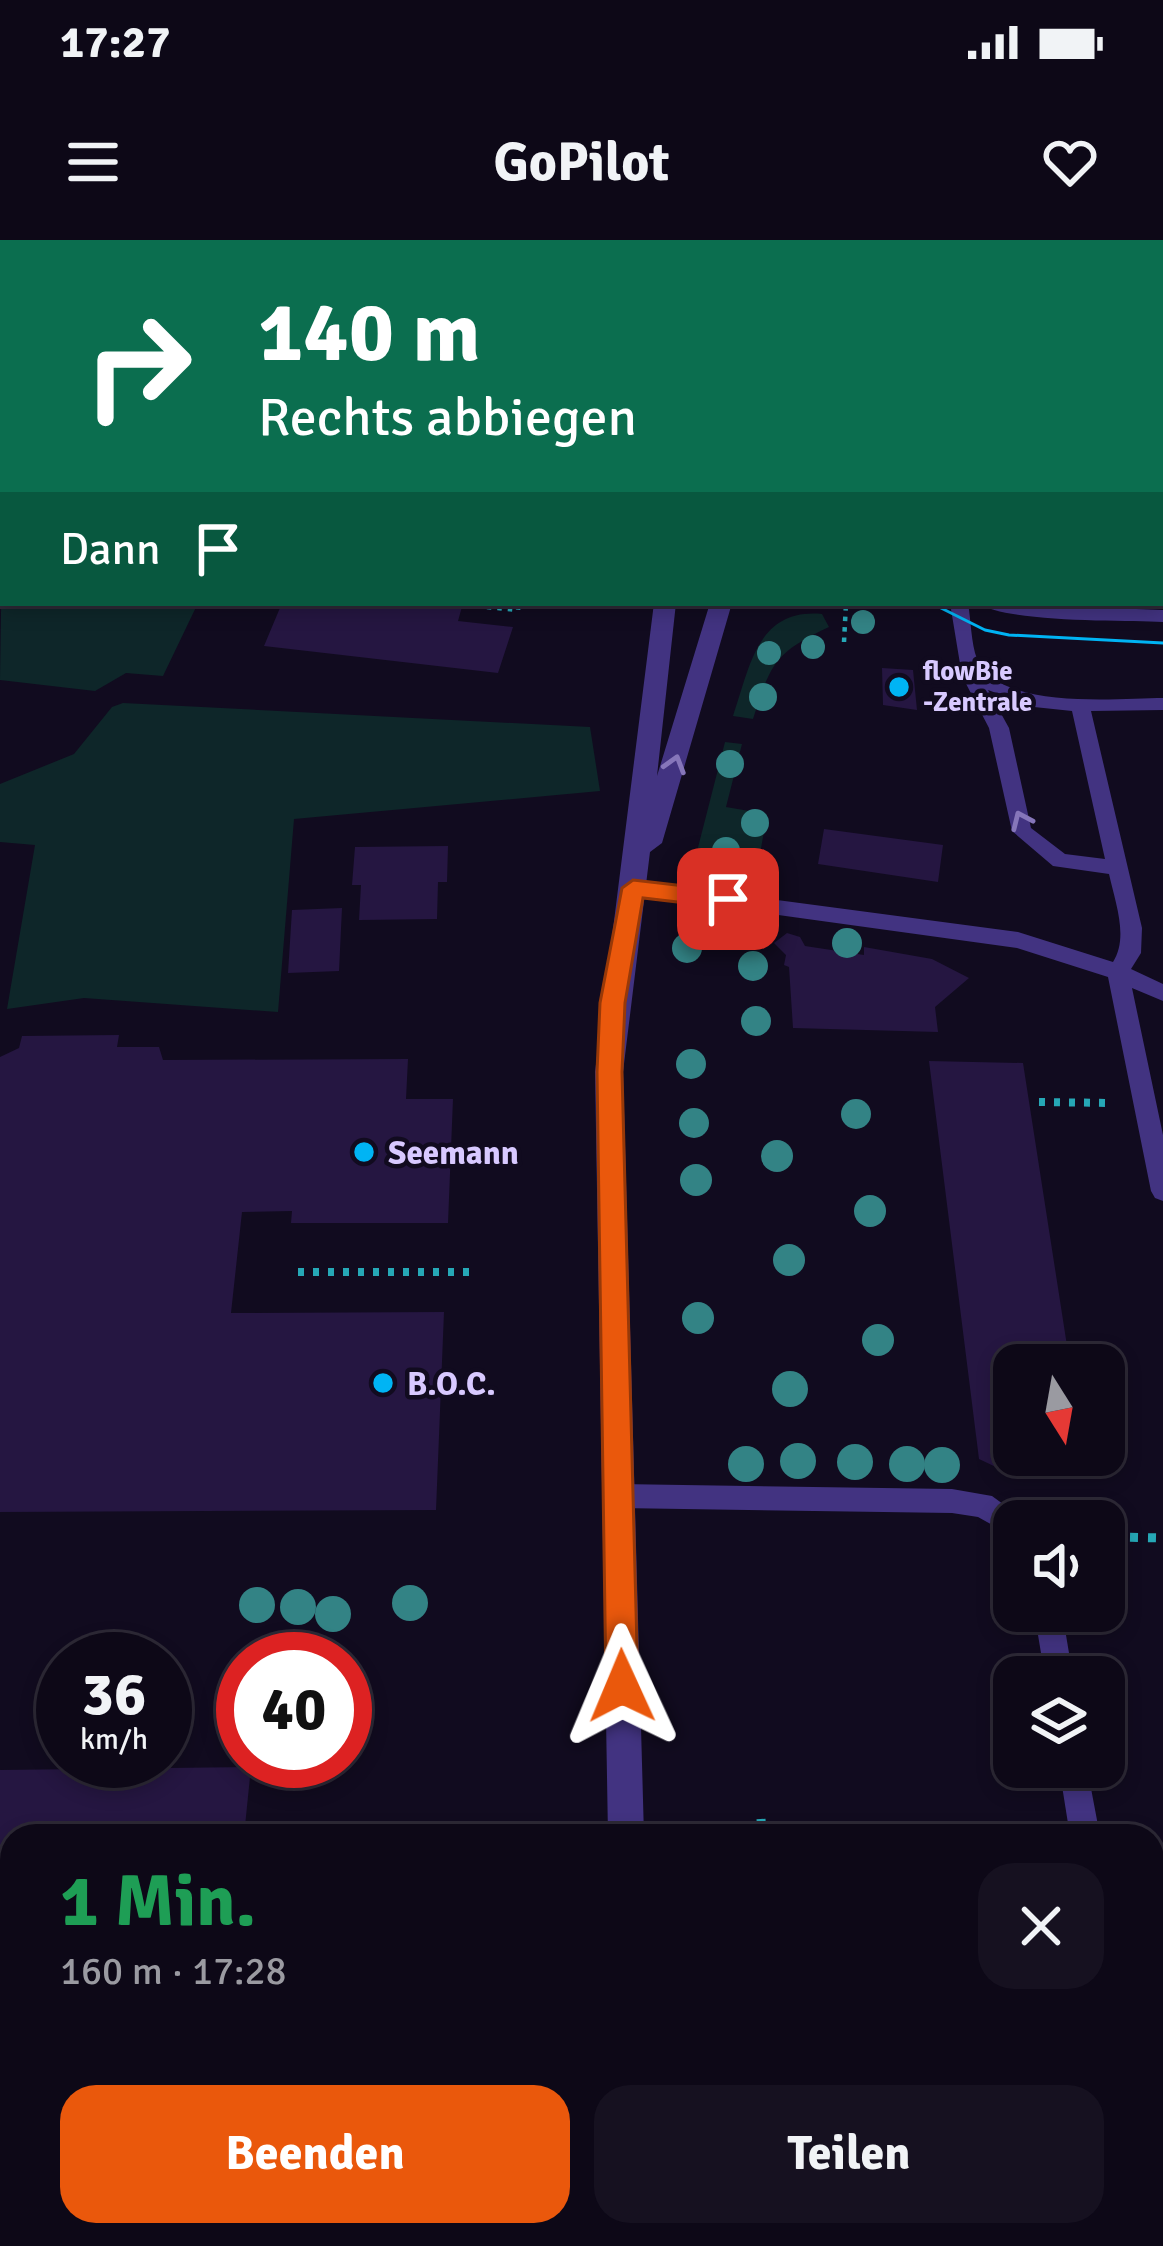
<!DOCTYPE html>
<html lang="de">
<meta charset="utf-8">
<style>
:root{--surface:#0d0817;--page:#161120;--text:#f1f3f6;--muted:#9a9aa1;--line:#2d2936;--accent:#ea580c}
body{margin:0;font-family:Signika,sans-serif;background:var(--page);color:var(--text);height:100vh;display:flex;flex-direction:column;font-size:45px;white-space:nowrap}
*{box-sizing:border-box;margin:0}
p{font-size:39px;color:var(--muted)}
.icon{flex:none;width:66px;height:66px;fill:none;stroke:currentColor;stroke-width:2;stroke-linecap:round;stroke-linejoin:round}
.map{position:relative;flex:1;overflow:hidden}
.sheet{position:absolute;left:0px;top:1584px;width:1164px;height:423px;display:flex;flex-direction:column;background:var(--surface);border-radius:36px 36px 0 0;box-shadow:0 6px 18px #0003,0 0 0 3px var(--line)}
.sheet>*{flex:none}
.top-card{position:absolute;left:0px;top:0px;width:1164px;height:366px;box-shadow:0 6px 18px #0003,0 0 0 3px var(--line);background:#0b6e4f;color:#fff;overflow:hidden}
.needle{width:78px;rotate:169deg}
.buttons{position:absolute;left:993px;top:1104px;display:grid;gap:24px}
.buttons a{display:grid;place-items:center;width:132px;height:132px;border-radius:24px;background:var(--surface);box-shadow:0 6px 18px #0003,0 0 0 3px var(--line);font-size:60px}
.speed{position:absolute;left:36px;top:1392px;display:flex;gap:24px;font-size:60px;font-weight:700;text-align:center}
.speed>*{display:grid;place-content:center;width:156px;height:156px;border-radius:50%;background:var(--surface);box-shadow:0 6px 18px #0003,0 0 0 3px var(--line);line-height:1}
.speed small{font-size:30px;font-weight:400}
.speed .limit{border:18px solid #d22;background:#fff;color:#111}
.pin{position:absolute;display:grid;place-items:center;width:102px;height:102px;color:#fff;margin:-51px;border-radius:24px;box-shadow:0 6px 18px #0006}
.me{position:absolute;width:132px;margin:-66px;rotate:359deg;stroke-linejoin:round;filter:drop-shadow(0 0 9px #0008)}
.turn{display:flex;align-items:center;gap:42px;height:252px;padding:0 60px;font-size:54px}
.turn .icon{width:156px;height:156px;stroke-width:2.5}
.turn b{display:block;font-size:84px;line-height:102px}
.then{display:flex;align-items:center;height:114px;padding:0 60px;background:#0003;gap:24px;font-size:45px}
.round{display:grid;place-items:center;flex:none;width:126px;height:126px;border-radius:36px;background:var(--page)}
.overview{display:flex;align-items:center;justify-content:space-between;height:204px;padding:0 60px}
h1{font-size:72px;font-weight:800;line-height:90px;color:#1e9e55}
.primary-button{display:flex;gap:24px;margin-top:auto;padding:24px 60px}
.primary-button a{flex:1;height:138px;border-radius:36px;background:var(--accent);color:#fff;font-size:48px;font-weight:800;line-height:138px;text-align:center}
.primary-button a+a{background:var(--page);color:var(--text)}
.status{display:flex;justify-content:space-between;align-items:center;height:84px;padding:0 60px;background:var(--surface);direction:ltr}
.status svg{height:33px;fill:currentColor}
header{display:flex;justify-content:space-between;align-items:center;height:156px;padding:0 60px;background:var(--surface);font-size:54px;font-weight:800}
.map>svg:first-child{display:block}
</style>
<div class="status"><b>17:27</b><svg viewBox="0 0 49 12"><path d="M0 12V9h3v3zM5 12V6h3v6zM10 12V3h3v9zM15 12V0h3v12zM26 1h20v11H26zM47 4h2v5h-2z"/></svg></div>
<header><svg class="icon" aria-label="menu" viewBox="0 0 24 24"><path d="M4 6h16M4 12h16M4 18h16"/></svg>GoPilot<svg class="icon" aria-label="heart" viewBox="0 0 24 24"><path d="M12 20l-8-8c-3-5 5-10 8-4 3-6 11-1 8 4z"/></svg></header>
<div class="map">
<svg width="1163" height="2006" viewBox="0 0 1163 2006">
<rect width="100%" height="100%" fill="#110b1f"/>
<path fill="#0e2629" d="M3 239V363H198L163 436 126 433 95 451 0 440Z
M822 374 829 387C774 413 771 423 753 479L733 476C750 427 757 368 822 374Z
M123 463 590 487 600 551 294 579 278 772 84 758 7 769 35 605 0 602V544L74 514 112 467Z
M725 502 742 504 726 567 767 574 756 637 693 627Z"/>
<path fill="#251641" d="M282 363H463L458 381 513 387 498 433 264 406Z
M882 428 913 430 917 470 883 465Z
M824 589 943 605 938 642 818 624Z
M448 606 447 642H438L437 679 359 680 361 645H352L355 607Z
M342 668 339 731 288 733 292 670Z
M787 693 800 697 805 706 864 715V707L932 719 969 738 935 767 938 792 793 788 789 727 784 725 786 715 774 703Z
M119 795 117 807H159L163 820 408 819 406 859H453L448 983H291L292 971 242 972 231 1073 444 1072 436 1270 0 1272V817L19 808 22 796Z
M929 821 1023 823 1070 1125H1014V1215H1084L1088 1239 1015 1236 979 1219Z
M251 1527 244 1596H12V1995H204L203 2006H0V1530Z
M269 1995H400L399 2006H268Z
M769 1995H1036L1037 2006H769Z"/>
<g fill="none" stroke-linecap="round" stroke-linejoin="round">
<path stroke="#26a8b6" stroke-width="4.5" stroke-dasharray="4.5 6" stroke-linecap="butt" d="M466 365 518 370 519 363
M844 402 846 363"/>
<path stroke="#26a8b6" stroke-width="8" stroke-dasharray="6 9" stroke-linecap="butt" d="M1039 862 1114 863
M298 1032H472"/>
<path stroke="#26a8b6" stroke-width="9" stroke-dasharray="8 10" stroke-linecap="butt" d="M1112 1297 1163 1298
M761 1579 762 1596
M671 2001H710L720 1995"/>
<path fill="#423381" fill-rule="evenodd" d="M1161 251H1163V261H1161Z
M950 363H968C971 380 971 403 977 419 1000 471 1117 458 1163 458V470L1091 471 1142 688 1141 713 1131 729 1163 744V761L1132 748 1163 895V961L1155 958 1151 951 1108 737 1017 708 633 655 623 648 633 641 1018 692 1113 722C1129 697 1115 662 1109 634L1053 626 1012 591 989 488 962 436ZM988 450 1034 467 1072 471 1105 619 1065 614 1031 588 1009 488Z
M978 363 1163 370V382C1122 380 1007 383 978 363Z
M619 1244 952 1249 992 1256 1026 1281H1014V1297L978 1277 952 1273 619 1268 610 1265 606 1256 610 1247Z
M1034 1371H1062L1073 1437H1045Z
M1059 1527H1087L1100 1596H1070Z
M1152 1980 1161 1983 1163 2006H1134L1132 1995H1152Z"/>
<path fill="#423381" fill-rule="evenodd" d="M654 363H676L657 536 710 363H732L662 603 650 612 623 832 644 1596H608L595 832Z
M612 1995H654V2006H612Z"/>
<path fill="#7d60ff" fill-rule="evenodd" d="M784 0H802L803 3H785Z
M1161 167H1163V180H1161Z"/>
<path fill="#da50ff" fill-rule="evenodd" d="M0 67 3 68V80L0 79Z
M0 94H3V106H0Z
M1161 175H1163V187H1161Z
M1161 204H1163V216H1161Z"/>
<path stroke="#00b4f4" stroke-width="3" d="M931 363 985 390 1009 395 1163 403"/>
</g>
<g fill="#338385">
<circle cx="863" cy="382" r="12"/>
<circle cx="813" cy="407" r="12"/>
<circle cx="769" cy="413" r="12"/>
<circle cx="763" cy="457" r="14"/>
<circle cx="730" cy="524" r="14"/>
<circle cx="755" cy="583" r="14"/>
<circle cx="726" cy="611" r="14"/>
<circle cx="847" cy="703" r="15"/>
<circle cx="687" cy="708" r="15"/>
<circle cx="753" cy="726" r="15"/>
<circle cx="756" cy="781" r="15"/>
<circle cx="691" cy="824" r="15"/>
<circle cx="856" cy="874" r="15"/>
<circle cx="694" cy="883" r="15"/>
<circle cx="777" cy="916" r="16"/>
<circle cx="696" cy="940" r="16"/>
<circle cx="870" cy="971" r="16"/>
<circle cx="789" cy="1020" r="16"/>
<circle cx="698" cy="1078" r="16"/>
<circle cx="878" cy="1100" r="16"/>
<circle cx="790" cy="1149" r="18"/>
<circle cx="798" cy="1221" r="18"/>
<circle cx="855" cy="1222" r="18"/>
<circle cx="746" cy="1224" r="18"/>
<circle cx="907" cy="1224" r="18"/>
<circle cx="942" cy="1225" r="18"/>
<circle cx="410" cy="1363" r="18"/>
<circle cx="257" cy="1365" r="18"/>
<circle cx="298" cy="1367" r="18"/>
<circle cx="333" cy="1374" r="18"/>
</g>
<defs><path id="oneway-chevron" d="M-2-3.5L2.5 0L-2 3.5" fill="none" stroke-width="1.6" stroke-linecap="round" stroke-linejoin="round" transform="scale(3)"/></defs>
<g stroke="#8676ba">
<use href="#oneway-chevron" transform="translate(675 524) rotate(-73)"/>
<use href="#oneway-chevron" transform="translate(1021 580) rotate(-114)"/>
</g>
<path fill="#ea580c" stroke="#983908" stroke-width="3" d="M633 640 728 651 740 659 728 668 643 658 625 763 622 832 638 1446 633 1457 622 1462 611 1457 606 1446 597 832 600 763 622 648Z"/>
<g fill="#00b4f4" stroke="#110b1f" stroke-width="4.5">
<circle cx="899" cy="447" r="12"/>
<circle cx="364" cy="912" r="12"/>
<circle cx="383" cy="1143" r="12"/>
</g>
<g text-anchor="middle" stroke-width="9" stroke-linejoin="round" paint-order="stroke">
<g font-size="27" font-weight="bold" fill="#d8c9ff" stroke="#110b1f" text-anchor="start">
<text x="923" y="440">flowBie<tspan x="923" dy="31">-Zentrale</tspan></text>
</g>
<g font-size="33" font-weight="bold" fill="#d8c9ff" stroke="#110b1f" text-anchor="start">
<text x="388" y="924">Seemann</text>
<text x="407" y="1155">B.O.C.</text>
</g>
</g>
</svg>
<div class="buttons">
<a><svg class="needle" viewBox="-14 -14 28 28"><path d="M0-13l5 13h-10z" fill="#e53935"/><path d="M0 13l5-13h-10z" fill="#9a9aa1"/></svg></a>
<a><svg class="icon" aria-label="sound" viewBox="0 0 24 24"><path d="M4 9h4l5-4v14l-5-4H4zM17 9q2 3 0 6"/></svg></a>
<a><svg class="icon" aria-label="layers" viewBox="0 0 24 24"><path d="M12 4l9 5-9 5-9-5zM3 14l9 5 9-5"/></svg></a>
</div>
<div class="speed"><div>36<small>km/h</small></div><div class="limit">40</div></div>
<div class="pin" style="left:728px;top:659px;background:#d93025"><svg class="icon" aria-label="arrive" viewBox="0 0 24 24"><path d="M6 21V4h12l-3 4 3 4H6"/></svg></div>
<svg class="me" style="left:622px;top:1446px" viewBox="-20 -20 40 40"><path d="M0-17L14 15 0 8-14 15z" fill="#ea580c" stroke="#fff" stroke-width="4"/></svg>
<div class="top-card">
<div class="turn"><svg class="icon" aria-label="right" viewBox="0 0 24 24"><path d="M7 20v-9h11M14 6l5 5-5 5"/></svg><div><b>140 m</b>Rechts abbiegen</div></div>
<div class="then">Dann<svg class="icon" aria-label="arrive" viewBox="0 0 24 24"><path d="M6 21V4h12l-3 4 3 4H6"/></svg></div>
</div>
<section class="sheet">
<div class="overview"><div><h1>1 Min.</h1><p>160 m · 17:28</p></div><a class="round"><svg class="icon" aria-label="close" viewBox="0 0 24 24"><path d="M6 6l12 12M18 6L6 18"/></svg></a></div>
<div class="primary-button"><a>Beenden</a><a>Teilen</a></div>
</section>
</div>
